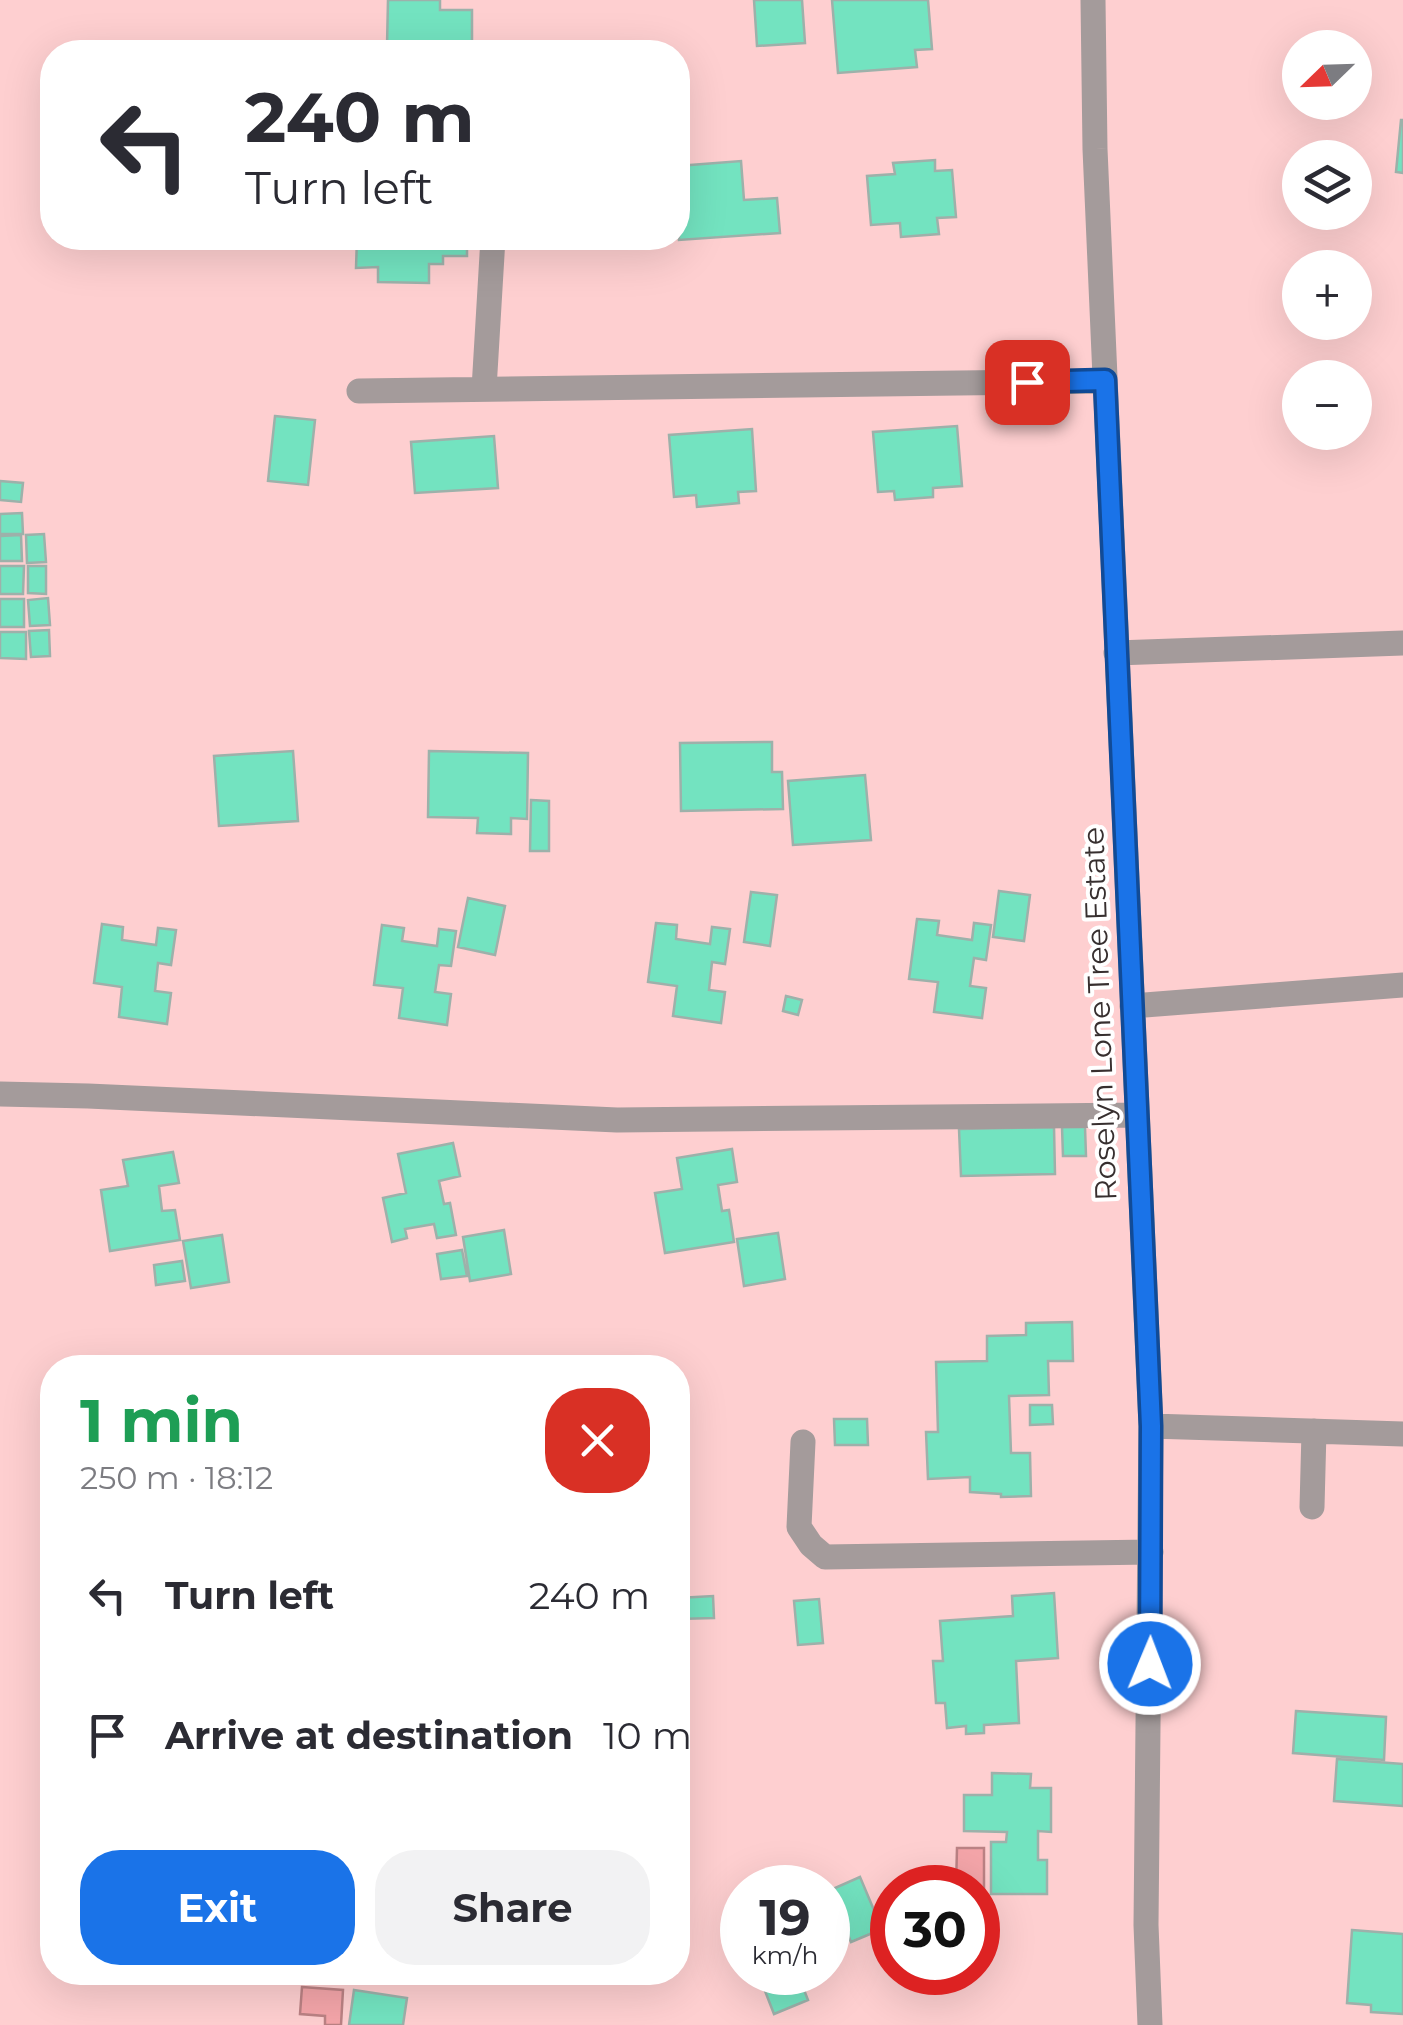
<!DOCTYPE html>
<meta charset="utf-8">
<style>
:root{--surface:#fff;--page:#f2f2f3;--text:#2b2b33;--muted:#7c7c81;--accent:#1a73e8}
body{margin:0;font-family:Montserrat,sans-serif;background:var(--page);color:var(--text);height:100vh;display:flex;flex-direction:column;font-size:38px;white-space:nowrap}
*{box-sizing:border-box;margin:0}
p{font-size:32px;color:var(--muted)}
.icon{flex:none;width:55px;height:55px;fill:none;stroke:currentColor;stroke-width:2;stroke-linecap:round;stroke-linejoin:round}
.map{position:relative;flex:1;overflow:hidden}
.side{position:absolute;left:40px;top:1355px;width:650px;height:630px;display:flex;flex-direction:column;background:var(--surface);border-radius:40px;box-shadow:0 10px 40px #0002}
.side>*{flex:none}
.guide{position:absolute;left:40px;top:40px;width:650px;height:210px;border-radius:40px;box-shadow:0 10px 40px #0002;background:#fff;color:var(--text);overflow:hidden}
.needle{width:65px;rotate:247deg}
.buttons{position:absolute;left:1282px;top:30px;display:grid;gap:20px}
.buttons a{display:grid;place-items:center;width:90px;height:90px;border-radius:50%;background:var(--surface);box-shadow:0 10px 40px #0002;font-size:50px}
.speed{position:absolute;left:720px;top:1865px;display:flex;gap:20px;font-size:50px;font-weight:700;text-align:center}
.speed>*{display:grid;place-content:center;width:130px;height:130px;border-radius:50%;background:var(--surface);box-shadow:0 10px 40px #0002;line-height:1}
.speed small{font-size:25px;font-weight:400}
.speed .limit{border:15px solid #d22;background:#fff;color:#111}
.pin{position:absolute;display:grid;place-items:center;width:85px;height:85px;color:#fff;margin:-42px;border-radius:20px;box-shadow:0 5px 15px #0006}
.me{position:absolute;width:110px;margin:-55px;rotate:1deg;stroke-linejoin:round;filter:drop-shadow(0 0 8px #0008)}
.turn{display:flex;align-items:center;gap:35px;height:210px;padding:0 40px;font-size:45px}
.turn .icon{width:130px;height:130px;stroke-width:2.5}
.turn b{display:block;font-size:70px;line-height:85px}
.round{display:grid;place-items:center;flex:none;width:105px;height:105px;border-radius:40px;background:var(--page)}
.overview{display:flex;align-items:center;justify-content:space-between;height:170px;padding:0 40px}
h1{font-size:60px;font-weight:700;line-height:75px;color:#1e9e55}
.action{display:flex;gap:20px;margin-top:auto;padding:20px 40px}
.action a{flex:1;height:115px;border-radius:40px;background:var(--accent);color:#fff;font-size:40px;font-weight:700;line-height:115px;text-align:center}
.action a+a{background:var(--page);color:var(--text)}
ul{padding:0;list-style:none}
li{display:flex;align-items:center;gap:30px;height:140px;padding:0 40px}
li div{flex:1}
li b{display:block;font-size:38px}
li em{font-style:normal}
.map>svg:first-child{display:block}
</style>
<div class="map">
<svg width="1403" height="2025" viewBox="0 0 1403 2025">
<rect width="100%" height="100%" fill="#fef0f0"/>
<path fill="#fecfd0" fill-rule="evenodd" d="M0 0H1403V2025H0ZM1300 48H1355V102H1300ZM52 52H678V238H52ZM1300 158H1355V212H1300ZM1300 268H1355V322H1300ZM1300 378H1355V432H1300ZM52 1368H678V1972H52ZM742 1888H828V1972H742ZM892 1888H978V1972H892Z"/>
<path fill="#f4a5a9" stroke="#bb8284" stroke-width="2.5" d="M957 1848H984V1889L956 1887Z
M302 1987 343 1990 341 2025H325V2016L300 2014Z"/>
<path fill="#73e3c0" stroke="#9db1aa" stroke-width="2.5" d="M388 0H440V10H472V47H457V52H425V46H387Z
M754 0H802L805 43 757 46Z
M832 0H928L932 49 915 50 917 67 838 73Z
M1401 120H1403V173L1396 172Z
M935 160V171L952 170 956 217 937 218 939 234 901 237 900 223 871 225 867 176 895 174 893 163Z
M741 161 744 200 777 198 780 233 679 240 678 166Z
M357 238H467V256H443V264H429V283L378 282V267L356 268Z
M275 416 315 420 308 485 268 481Z
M957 426 962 486 933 488V497L895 500 894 491 878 492 873 432Z
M752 429 756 491 738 492 739 503 697 507 696 495 674 497 669 435Z
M494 436 498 488 415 493 411 442Z
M0 481 23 483 21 502 0 500Z
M22 513 23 534H0V514Z
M44 534 46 562 27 563 26 535Z
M21 535 22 561H0V536Z
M0 566H24L23 594H0Z
M28 566H46V594L28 593Z
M48 598 50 625 30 626 28 600Z
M0 599H24V627H0Z
M49 630 50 656 31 657 29 631Z
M0 632H26V659L0 658Z
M772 742V772H782L783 809 681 811 680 743Z
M293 751 298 821 219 826 214 756Z
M429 751 528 753 527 819 511 818V834L477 833 478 818 428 817Z
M865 775 871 840 793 845 788 781Z
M531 800 549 801V851H530Z
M999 891 1030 895 1024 941 993 937Z
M751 892 777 895 770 946 744 942Z
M468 898 505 906 495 955 458 947Z
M917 919 939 921 937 935 972 940 974 923 991 925 986 960 974 958 970 986 986 988 982 1018 934 1012 938 982 909 979Z
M656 923 677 925 676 939 710 944 712 927 730 929 725 964 712 962 709 990 725 992 721 1023 673 1016 677 986 648 982Z
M102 924 123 927 122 940 156 945 158 928 176 930 171 965 158 963 155 991 171 993 167 1024 119 1017 122 987 94 983Z
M382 925 404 928 402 941 437 946 439 929 456 931 451 966 439 965 435 992 451 994 447 1025 399 1018 403 988 374 985Z
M786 996 802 1000 798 1015 783 1011Z
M1054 1127 1055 1174 961 1176 959 1129Z
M1062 1127H1085L1086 1156H1063Z
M453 1143 460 1176 439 1181 444 1204 450 1203 456 1235 437 1238 434 1224 405 1229 407 1238 392 1242 383 1198 406 1193 398 1154Z
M732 1149 737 1182 718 1185 722 1211 729 1210 734 1242 665 1253 655 1193 682 1189 677 1158Z
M173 1152 179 1183 159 1186 162 1211 175 1210 180 1240 110 1251 101 1190 128 1186 123 1160Z
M504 1230 511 1274 470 1281 463 1237Z
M778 1233 785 1279 744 1286 737 1239Z
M222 1235 229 1282 191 1288 183 1241Z
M462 1250 467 1276 441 1279 437 1254Z
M182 1261 185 1281 156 1285 154 1265Z
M1072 1322 1073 1361H1048L1049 1395 1009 1396 1011 1453H1030L1031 1496 1001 1497V1494L970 1492V1477L928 1479 926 1432H938L936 1362 987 1361V1336L1026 1335V1323Z
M1030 1405H1052L1053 1424 1030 1425Z
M834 1419H867L868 1445H835Z
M1054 1593 1058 1658 1016 1661 1019 1723 984 1725V1733L966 1734V1726L947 1728 945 1703H936L933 1661H943L940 1621 1013 1616 1012 1596Z
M713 1596 714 1618 678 1619V1598Z
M819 1599 823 1643 798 1645 794 1601Z
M1296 1711 1386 1717 1384 1760 1293 1753Z
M1337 1759 1403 1764V1806L1334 1801Z
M992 1773 1031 1774 1030 1788H1051V1832L1038 1831V1860H1047V1894H991V1842H1006L1007 1832 964 1831V1795H992Z
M860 1877 882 1929 851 1942 847 1932 828 1941V1891Z
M1352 1930 1403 1934V2014L1371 2012V2005L1347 2003Z
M799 1977 808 2000 774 2014 765 1991Z
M354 1990 407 1998 403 2025H349Z"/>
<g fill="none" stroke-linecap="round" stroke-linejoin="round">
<path stroke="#a49b9b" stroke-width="25" d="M1093 0 1095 149 1151 1426 1146 1925 1150 2025
M484 389 493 238
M359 391 1105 381
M1116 653 1403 643
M1132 1006 1403 985
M0 1094 88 1096 617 1120 1137 1115
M1151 1426 1403 1434
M803 1442 799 1527 811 1545 825 1557 1151 1552
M1312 1507 1314 1431"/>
</g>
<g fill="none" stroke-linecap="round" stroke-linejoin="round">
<defs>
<path id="route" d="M1027 382 1105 380 1151 1426 1150 1664"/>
</defs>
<use href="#route" stroke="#114b97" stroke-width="25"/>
<use href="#route" stroke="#1a73e8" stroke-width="18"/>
</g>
<g text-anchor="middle" stroke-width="8" stroke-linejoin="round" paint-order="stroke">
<g font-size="30" fill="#372f2f" stroke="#fff">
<text transform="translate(1100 1014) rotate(-92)" y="10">Roselyn Lone Tree Estate</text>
</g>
</g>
</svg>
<div class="buttons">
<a><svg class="needle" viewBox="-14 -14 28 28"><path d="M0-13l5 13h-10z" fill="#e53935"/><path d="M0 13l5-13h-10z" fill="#7c7c81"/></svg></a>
<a><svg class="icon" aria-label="layers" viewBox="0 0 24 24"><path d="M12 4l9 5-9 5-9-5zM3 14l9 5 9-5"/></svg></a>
<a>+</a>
<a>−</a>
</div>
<div class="speed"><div>19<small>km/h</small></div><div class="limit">30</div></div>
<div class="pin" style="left:1027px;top:382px;background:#d93025"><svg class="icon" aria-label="arrive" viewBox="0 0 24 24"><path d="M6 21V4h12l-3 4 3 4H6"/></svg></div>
<svg class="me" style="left:1150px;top:1664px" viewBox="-20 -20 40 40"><circle r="17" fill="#1a73e8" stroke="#fff" stroke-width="3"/><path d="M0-11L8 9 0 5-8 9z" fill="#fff"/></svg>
<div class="guide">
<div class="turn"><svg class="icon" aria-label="left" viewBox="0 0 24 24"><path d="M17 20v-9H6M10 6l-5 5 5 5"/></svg><div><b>240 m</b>Turn left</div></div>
</div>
<section class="side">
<div class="overview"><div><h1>1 min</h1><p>250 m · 18:12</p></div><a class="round" style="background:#d93025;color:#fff"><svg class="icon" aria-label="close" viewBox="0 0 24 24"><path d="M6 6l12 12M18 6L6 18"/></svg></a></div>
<ul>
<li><svg class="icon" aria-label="left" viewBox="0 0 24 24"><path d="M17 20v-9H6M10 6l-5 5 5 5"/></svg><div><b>Turn left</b></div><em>240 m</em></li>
<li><svg class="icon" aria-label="arrive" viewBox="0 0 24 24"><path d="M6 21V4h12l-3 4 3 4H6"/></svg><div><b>Arrive at destination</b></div><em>10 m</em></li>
</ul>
<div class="action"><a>Exit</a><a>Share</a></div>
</section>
</div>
